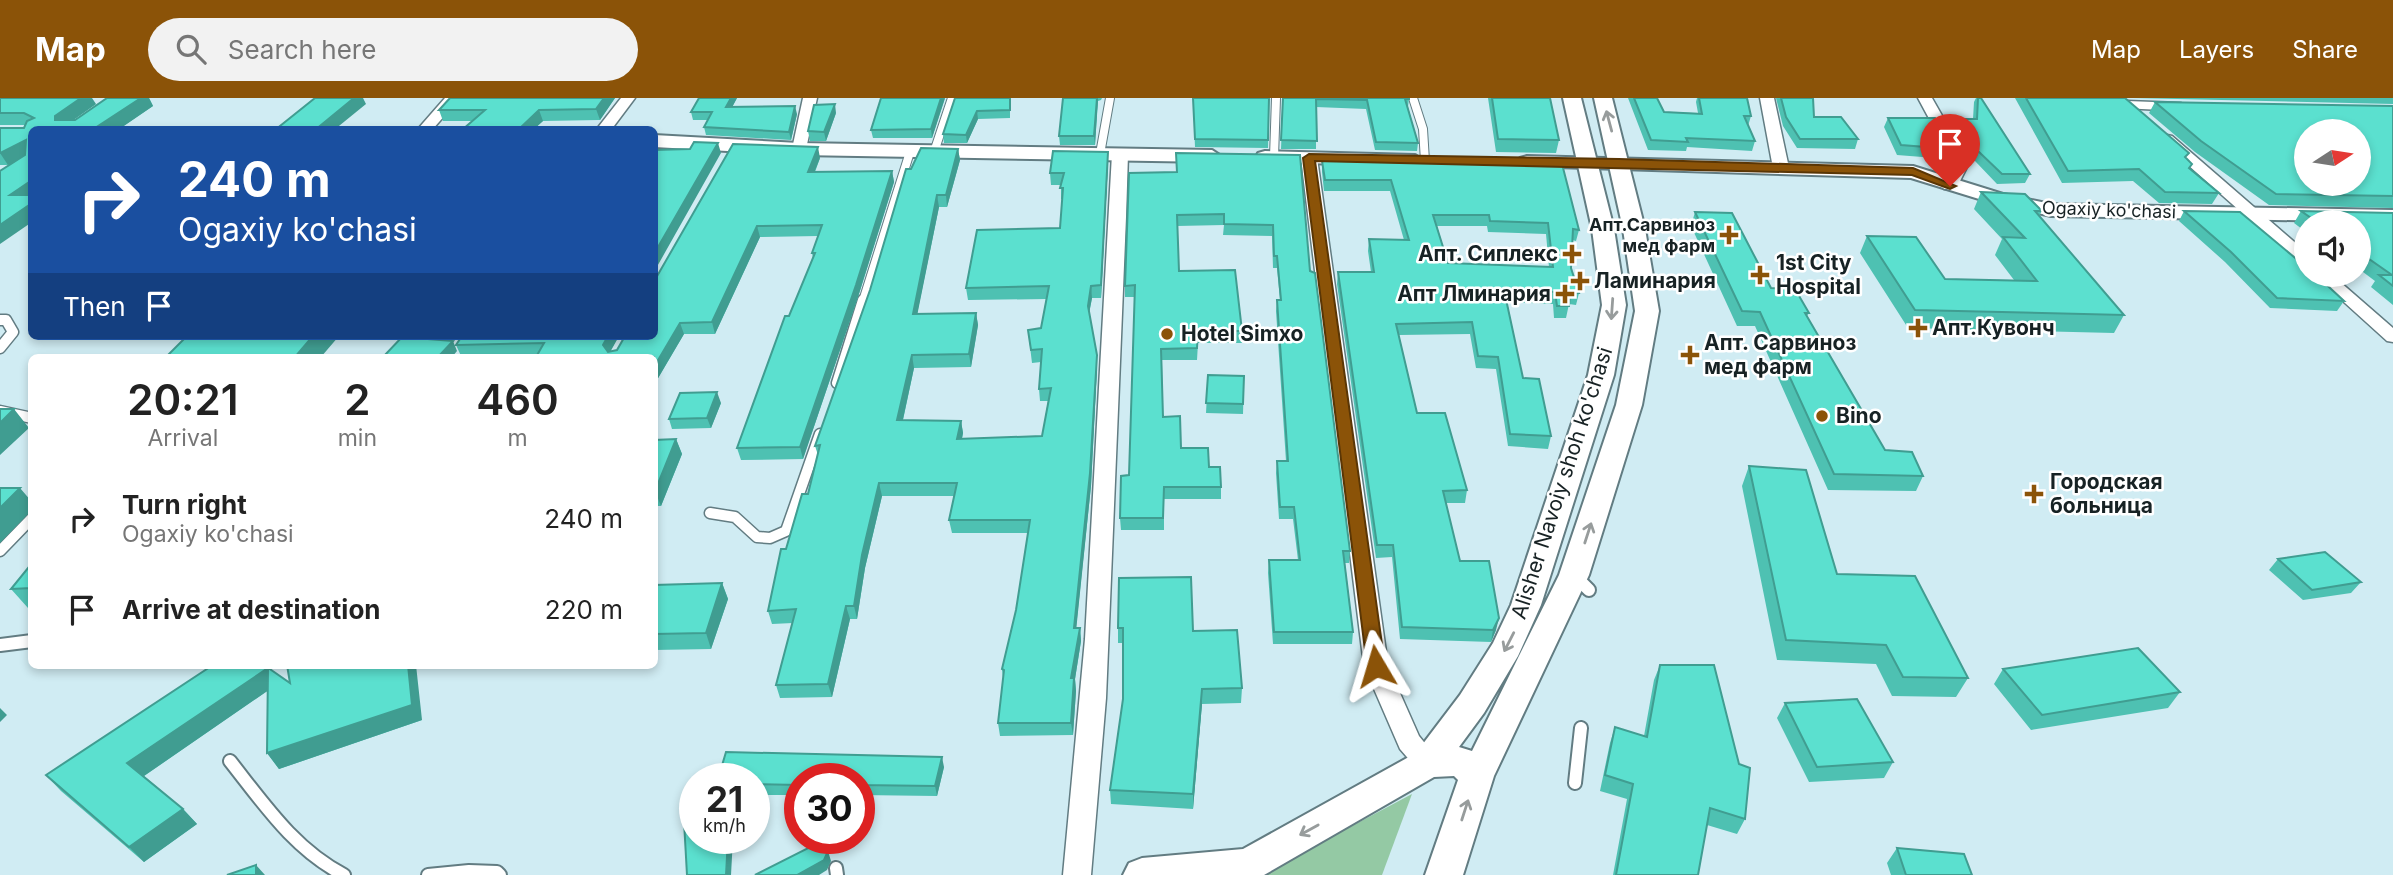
<!DOCTYPE html>
<meta charset="utf-8">
<style>
:root{--surface:#fff;--page:#f2f2f2;--text:#222;--muted:#767676;--accent:#8b5308}
body{margin:0;font-family:Inter,sans-serif;background:var(--page);color:var(--text);height:100vh;display:flex;flex-direction:column;font-size:26px;white-space:nowrap}
*{box-sizing:border-box;margin:0}
p{font-size:23px;color:var(--muted)}
.icon{flex:none;width:38px;height:38px;fill:none;stroke:currentColor;stroke-width:2;stroke-linecap:round;stroke-linejoin:round}
.map{position:relative;flex:1;overflow:hidden}
.sheet{position:absolute;left:28px;top:256px;width:630px;height:315px;display:flex;flex-direction:column;background:var(--surface);border-radius:10px;box-shadow:0 4px 10px #0003}
.sheet>*{flex:none}
.top-card{position:absolute;left:28px;top:28px;width:630px;height:214px;border-radius:10px;box-shadow:0 4px 10px #0003;background:#1a4fa0;color:#fff;overflow:hidden}
.needle{width:46px;rotate:78deg}
.fabs{position:absolute;left:2294px;top:21px;display:grid;gap:14px}
.fabs a{display:grid;place-items:center;width:77px;height:77px;border-radius:50%;background:var(--surface);box-shadow:0 4px 10px #0003;font-size:35px}
.speed{position:absolute;left:679px;top:665px;display:flex;gap:14px;font-size:35px;font-weight:700;text-align:center}
.speed>*{display:grid;place-content:center;width:91px;height:91px;border-radius:50%;background:var(--surface);box-shadow:0 4px 10px #0003;line-height:1}
.speed small{font-size:18px;font-weight:400}
.speed .limit{border:10px solid #d22;background:#fff;color:#111}
.pin{position:absolute;display:grid;place-items:center;width:60px;height:60px;color:#fff;margin:-72px -30px;border-radius:50% 50% 50% 0;rotate:-45deg;box-shadow:0 0 7px #0007}
.pin .icon{rotate:45deg}
.me{position:absolute;width:77px;margin:-38px;rotate:353deg;stroke-linejoin:round;filter:drop-shadow(0 0 5px #0008)}
.turn{display:flex;align-items:center;gap:24px;height:147px;padding:0 35px;font-size:32px}
.turn .icon{width:91px;height:91px;stroke-width:2.5}
.turn b{display:block;font-size:49px;line-height:60px}
.then{display:flex;align-items:center;height:66px;padding:0 35px;background:#0003;gap:14px;font-size:26px}
.eta{display:flex;justify-content:space-evenly;align-items:center;height:119px;text-align:center}
.eta b{font-size:42px;font-weight:600;line-height:49px}
ul{padding:0;list-style:none}
li{display:flex;align-items:center;gap:21px;height:91px;padding:0 35px}
li div{flex:1}
li b{display:block;font-size:26px}
li em{font-style:normal}
header{display:flex;align-items:center;gap:42px;box-sizing:border-box;height:98px;padding:0 35px;background:var(--accent);color:#fff}
header strong{font-size:33px}
nav{display:flex;gap:38px;margin-inline-start:auto;font-size:24px}
.search{width:490px;height:63px;background:var(--page);display:flex;align-items:center;gap:18px;box-sizing:border-box;padding:0 24px;border-radius:38px;color:var(--muted);font-size:26px}
.map>svg:first-child{display:block}
</style>
<header>
<strong>Map</strong>
<div class="search"><svg class="icon" aria-label="search" viewBox="0 0 24 24"><circle cx="10" cy="10" r="6"/><path d="M15 15l6 6"/></svg>Search here</div>
<nav><a>Map</a><a>Layers</a><a>Share</a></nav>
</header>
<div class="map">
<svg width="2393" height="777" viewBox="0 0 2393 777">
<rect width="100%" height="100%" fill="#d0ecf3"/>
<path fill="#94c9a4" d="M1412 696 1382 777H1266L1269 772Z"/>
<g fill="none" stroke-linecap="round" stroke-linejoin="round">
<defs>
<path id="service-far2" d="M1413 0 1423 31 1425 63
M934 54 952 0
M1100 56 1110 0
M1274 59 1276 0
M863 203 910 54"/>
<path id="service-far1" d="M0 222H6L13 234 0 250
M837 285 863 202
M0 313 32 320
M710 415 735 419 757 439 770 440 786 433 820 336
M0 453 32 420"/>
<path id="service" d="M1574 477 1589 492
M0 547 32 543
M230 663C264 706 294 751 344 777
M1575 685 1581 630
M836 770 837 777
M428 777 469 773 497 774 500 777"/>
<path id="minor" d="M445 0H460L432 32H417Z
M621 0H635L611 32H596Z
M803 0H817L806 51 799 55 792 51Z
M1760 0H1774L1789 70 1786 73 1781 75 1773 70Z
M1918 0H1932L1969 65 1956 91H1944L1942 88 1953 65Z
M2127 3 2181 5 2188 9 2181 13 2122 10 2120 7Z
M2167 37 2172 38 2306 154V167L2300 166 2162 44 2160 41 2162 38Z
M1120 51 1128 56 1126 119 1106 600 1091 777H1063L1085 541 1112 56Z
M1309 55 1317 60 1388 568 1419 638 1441 665 1437 673 1428 676 1419 673 1400 651 1364 568 1301 60Z
M2314 177H2332L2393 230V244L2387 243Z"/>
<path id="tertiary" d="M654 37 799 45 1212 52 1221 58 1212 64 799 57 654 49Z
M1265 53 1415 57 1424 63 1415 69 1258 63 1256 59 1258 55Z
M1527 58 1913 68 2003 96 2051 106 2393 112V124L2051 118 1992 105 1911 80 1520 68 1518 64 1520 60Z"/>
<path id="secondary" d="M1563 0H1581L1614 131 1626 207 1614 277 1541 507 1518 558 1484 615 1459 649 1472 653 1559 477 1616 307 1635 213 1623 131 1594 0H1612L1645 131 1659 213 1642 307 1589 477 1494 678 1463 777H1425L1458 682 1454 678 1434 679 1264 777H1123L1129 765 1142 760 1243 751 1416 655 1460 597 1493 545 1511 507 1588 277 1602 207 1592 131Z"/>
</defs>
<use href="#service-far2" stroke="#627c82" stroke-width="10"/>
<use href="#service-far1" stroke="#627c82" stroke-width="13"/>
<use href="#service" stroke="#627c82" stroke-width="16"/>
<use href="#minor" stroke="#627c82" stroke-width="3"/>
<use href="#tertiary" stroke="#627c82" stroke-width="4"/>
<use href="#secondary" stroke="#627c82" stroke-width="4"/>
<use href="#service-far2" stroke="#fff" stroke-width="8"/>
<use href="#service-far1" stroke="#fff" stroke-width="10"/>
<use href="#service" stroke="#fff" stroke-width="12"/>
<use href="#minor" fill="#fff" fill-rule="evenodd"/>
<use href="#tertiary" fill="#fff" fill-rule="evenodd"/>
<use href="#secondary" fill="#fff" fill-rule="evenodd"/>
</g>
<path fill="#4ec1b2" fill-rule="evenodd" d="M0 0 96 6 73 22H75L107 0H149L153 8 122 29 32 32 16 63 8 67H0V30H24L26 27H0Z
M450 0H615L600 22 543 23 533 32H462L472 23H443L439 12Z
M699 0H737L732 9 797 16 791 42 706 37 704 29 708 22H693L691 14Z
M945 0 932 40H873L871 32Z
M955 0H1010V20L978 21 967 45H944L943 36Z
M1063 0H1102L1101 2 1098 3 1095 47H1060L1059 38Z
M1193 0H1269L1268 50 1195 49Z
M1283 0H1409L1408 9 1418 45 1417 53 1375 52 1366 11 1316 9V51H1281Z
M1488 0H1550L1559 42 1556 55 1496 54Z
M1628 0H1657L1664 14 1698 15 1696 4 1697 0H1747L1751 18 1748 28 1755 43 1752 53 1687 49 1686 53 1648 52Z
M1776 0H1813L1814 19 1858 41 1855 51 1797 50 1783 28Z
M1976 0H1981L2030 76 2025 85 1997 86 1975 63H1971L1952 30 1956 21H1973L1974 4Z
M2015 0H2125L2192 66 2189 70 2219 95 2212 106 2159 105 2133 83 2062 85Z
M2132 0H2393V6L2133 0Z
M2155 4 2393 8V110L2269 107 2195 54 2149 15Z
M836 15 826 43H810L808 33Z
M1888 20 1952 51 1948 61 1897 57 1884 29Z
M958 51 960 62 947 109H939L917 216 976 215 978 227 971 269 914 270 903 322 961 323 963 335 962 341 1042 338 1048 303H1040L1039 291 1041 264 1032 265 1028 232 1041 230 1046 201 968 202 966 190 1060 130 1062 101H1061V87H1051L1050 75 1108 54V65L1101 200H1092L1089 216 1097 257V269L1091 388 1076 530H1080L1081 543 1075 581 1076 593 1073 637 1000 638 998 625 1003 580 1002 571 1016 512 1028 435H952L949 422 954 398H882L865 470 857 521H850L832 599 780 600 776 587 793 525 772 526 768 513 786 451 808 396 818 357 815 348Z
M1300 57 1310 173 1350 453 1349 465H1345L1353 534 1352 546H1273L1268 475 1269 462H1298L1293 421H1279L1276 375 1277 363H1286L1276 213 1277 202H1280L1277 170H1273L1272 138 1223 137 1224 127 1177 128 1179 173 1242 233V245H1198L1197 262H1162L1163 319 1181 350 1209 369 1221 389V401H1164V432H1121L1120 420 1129 377 1135 199H1125V188L1177 74Z
M1380 59 1579 132 1576 143 1572 142 1571 170 1579 195 1576 207 1569 206 1566 220H1554L1553 206 1507 204 1523 280 1551 338 1548 351 1508 348 1496 271 1476 270 1470 236 1399 237 1417 315 1467 392 1465 405H1445L1460 463 1496 532 1491 544 1400 541 1392 459 1376 460 1337 186 1338 174H1371L1368 153 1369 141 1404 142 1390 93H1324L1322 74V63H1379ZM1437 128H1487L1488 134 1546 136 1549 169 1448 165Z
M820 60 815 74 892 73 894 84 858 199 803 361 741 362 737 350 789 218 813 160 812 155 818 138 760 139 715 236H684L654 287V259L537 257 461 258 456 247 619 238 610 253 617 252Z
M1981 94 2042 113 2039 118 2124 217 2114 235 1908 230 1860 155 1867 138 1945 181 2014 182 1995 157 2002 141 1974 111Z
M2184 113 2344 203 2337 213 2270 210 2225 164 2179 123Z
M2301 113 2393 115V207L2371 189 2375 183 2359 171V124H2306V134L2294 125Z
M1695 114 1771 190 1809 215 1807 218 1885 352 1923 378 1916 393 1828 392 1755 228H1737L1691 128Z
M1208 277 1244 278 1243 316 1206 315Z
M721 305 711 330 672 331 669 321Z
M676 341 682 356 661 408H654V342Z
M1749 368 1837 476 1968 580 1956 599 1892 598 1876 566 1777 562 1742 388Z
M2278 461 2361 484 2351 495 2303 502 2269 472Z
M32 465V510H28L11 491Z
M722 485 728 501 711 551 654 552V487Z
M1118 530 1193 533 1242 590 1241 605 1202 606 1193 711 1111 706 1110 692 1123 601V545H1118Z
M1660 567 1745 721 1737 736 1707 727 1698 777H1613L1627 701 1600 693 1610 645 1615 629 1644 638 1654 582Z
M2003 571 2180 594 2168 610 2031 632 1994 586Z
M290 585 422 622 279 671 267 655V593L144 678 183 711 197 726 144 764 61 693 46 677Z
M1785 605 1893 664 1884 680 1809 684 1777 620Z
M944 669 937 698 859 697V681H800V697H754V681Z
M1897 750 1972 777H1891L1887 765Z"/>
<path fill="#409d91" d="M73 0H92L96 6 62 30 55 22V18Z
M141 0H149L153 8 118 32 98 28Z
M354 0H363L366 6 334 32H315Z
M604 0H615L600 22 596 11Z
M731 0H737L728 17 726 9Z
M941 0H945L932 40 931 31Z
M1097 0H1098L1095 47 1094 38Z
M835 6 836 15 826 43 824 34Z
M795 8 797 16 791 42 789 34Z
M539 12 543 23 533 32H518Z
M977 13 978 21 967 45 966 37Z
M26 42 32 56 8 67 0 55Z
M718 45 721 55 654 174V156Z
M818 49 820 60 810 85 808 74Z
M958 51 960 62 947 109 946 97Z
M1108 54V65L1101 200V187Z
M892 73 894 84 858 199 803 361 800 349Z
M32 82V100L10 97Z
M937 97 939 109 915 228 913 216Z
M32 105V124L0 146V127Z
M757 128 760 139 715 236 712 224Z
M1091 188 1092 200 1088 220V208Z
M976 215 978 227 971 269 969 256Z
M680 225 684 236 654 287V269Z
M313 238H339L321 259H295Z
M608 238H619L608 258 603 247Z
M453 243 457 253 452 259H438Z
M912 257 914 270 900 335 897 322Z
M1097 257V269L1091 388 1075 543 1074 530Z
M717 294 721 305 711 330 707 320Z
M14 311 29 330 0 357V325Z
M961 323 963 335 959 354 957 341Z
M676 341 682 356 661 408 655 393Z
M879 385 882 398 865 470 857 521 854 508 862 457Z
M20 390 32 404V412L0 445V410Z
M722 485 728 501 711 551 706 535Z
M846 508 850 521 832 599 828 586Z
M1499 520 1496 532 1491 544 1493 532Z
M1080 530 1081 543 1075 581 1076 593 1073 637 1071 625V580Z
M408 567H416L422 622 279 671 267 655Z
M268 570 279 585 141 680 127 665Z
M1202 591V606L1193 711V696Z
M0 610 7 617 0 624Z
M942 659 944 669 937 698 935 688Z
M183 711 197 726 144 764 129 749Z
M728 740H733L731 777H726Z
M828 753 831 763 827 772 819 777H797Z
M256 767 265 777H256Z"/>
<path fill="#5be0cf" stroke="#409d91" stroke-width="2" fill-rule="evenodd" d="M0 0H81L55 18V22H75L107 0H141L98 28 174 31 32 32V82L10 97H32V105L0 127V73L25 57 26 42 0 55V30H24L27 23 34 20 24 15H0Z
M315 0H354L315 32H275Z
M450 0H604L596 11 539 12 518 32H462L485 12H439Z
M699 0H731L726 9 795 8 789 34 704 29 712 14H691Z
M881 0H941L931 31 871 32Z
M955 0H1010V12L977 13 966 37 943 36Z
M1063 0H1097L1094 38H1059Z
M1193 0H1269L1268 42 1195 41Z
M1283 0H1409V1H1405L1418 45 1376 44 1367 2 1316 1 1317 43 1281 42Z
M1492 0H1550L1559 42 1498 41Z
M1634 0H1657L1664 14 1702 16 1699 0H1747L1751 18H1744L1755 43 1686 40 1688 44 1651 42Z
M1781 0H1813L1814 19H1841L1858 41H1800L1786 19Z
M1978 0H1981L2030 76H2002L1979 54 1975 53 1956 21H1977Z
M2026 0H2125L2189 55 2185 59 2192 66 2189 70 2219 95 2165 94 2139 71 2068 73Z
M2155 4 2393 8V98L2276 96 2201 43ZM2306 33H2359V86H2306Z
M835 6 824 34 808 33 814 7Z
M1888 20H1935L1952 51 1901 47Z
M694 44 718 45 654 156V52L690 51Z
M733 46 818 49 808 74 892 73 856 187 800 349 737 350 785 218H789L815 155H812L822 127 757 128 712 224 680 225 654 269V259H536L544 245 456 247 462 238H608L603 247 608 254 617 252 625 238H654V181L656 180Z
M921 50 958 51 946 97H937L913 216 976 215 969 256 912 257 897 322 961 323 957 341 1042 338 1051 290 1039 291 1042 251 1031 252 1028 232 1041 230 1049 188 966 190 977 132 1060 130 1063 90H1060L1064 75H1050L1053 53 1108 54 1101 187 1091 188 1088 208 1097 257 1090 375 1074 530H1080L1071 580H1074L1071 625H998L1004 572 1002 571 1016 512 1030 422H949L957 385H879L862 457 854 508H846L828 586 776 587 796 511 768 513 781 451H786L802 396H808L820 347 815 348 870 192 906 71H911Z
M1176 55 1300 57 1310 173 1315 175 1350 453H1343L1353 534H1274L1269 462H1300L1294 409H1280L1277 363H1288L1277 202H1281L1277 158H1274L1273 127 1224 126V116L1177 117 1179 173 1235 172 1242 233H1198L1197 250 1161 251 1163 319 1180 318 1181 350H1208L1209 369H1220L1221 389H1164L1163 420H1120L1121 378 1129 377 1135 187 1125 188 1129 75 1177 74Z
M1380 59 1561 62 1579 132 1573 131 1571 170 1579 195H1570L1569 208H1557L1555 194 1504 192 1523 280 1539 281 1551 338 1510 336 1498 259 1478 258 1472 224 1396 226 1417 315H1445L1467 392 1443 393 1460 463H1489L1499 520 1493 532 1402 529 1393 447H1377L1338 174H1374L1369 141 1409 142 1391 82H1325L1322 63H1380ZM1433 117H1489L1490 123 1548 125 1553 169 1448 165Z
M1981 94 2025 96 2042 113H2035L2124 217 1915 212 1867 138 1916 139 1945 181 2037 183 2003 139 2025 140Z
M2184 113 2240 114 2306 169V177H2316L2344 203 2277 200 2231 154Z
M2301 113 2393 115V188L2379 177H2392L2359 154V124H2317Z
M1695 114 1732 115 1771 190 1795 191 1809 215H1805L1885 352 1912 354 1923 378 1834 376 1760 214 1742 213Z
M187 238H313L295 259H166Z
M402 239 453 243 438 259H383Z
M1208 277 1244 278 1243 306 1206 305Z
M717 294 707 320 669 321 680 295Z
M0 311H14L0 325Z
M676 341 655 393H654V342Z
M1749 368 1806 372 1837 476 1915 478 1968 580 1903 579 1886 547 1786 542Z
M0 390H20L0 410Z
M2325 454 2361 484 2312 492 2278 461Z
M32 465V490L11 491Z
M1191 479 1193 533 1237 532 1242 590 1202 591 1193 696 1110 692 1123 601V530H1118L1119 480Z
M722 485 706 535 654 536V487Z
M2138 550 2180 594 2042 617 2003 571Z
M213 567H264L290 585 287 567H408L412 607 267 655 268 570 127 665 183 711 129 749 46 677Z
M1660 567H1714L1739 666 1750 670 1745 721 1710 710 1698 777H1616L1633 686 1605 677 1615 629 1647 639Z
M1857 601 1893 664 1817 669 1785 605Z
M726 654 942 659 935 688 859 687V681H800V687L754 686V681H718Z
M695 721V740H728L726 777H687L684 723Z
M822 743 828 753 824 762 797 777H755Z
M1897 750 1964 756 1972 777H1906Z
M256 767V777H227Z"/>
<defs><path id="oneway-shaft" d="M-6 0H5M1.5-3L5.5 0L1.5 3" fill="none" stroke-width="1.6" stroke-linecap="round" stroke-linejoin="round" transform="scale(1.75)"/></defs>
<g stroke="#979c9c">
<use href="#oneway-shaft" transform="translate(1609 23) rotate(-105)"/>
<use href="#oneway-shaft" transform="translate(1612 211) rotate(94)"/>
<use href="#oneway-shaft" transform="translate(1588 435) rotate(-72)"/>
<use href="#oneway-shaft" transform="translate(1509 544) rotate(117)"/>
<use href="#oneway-shaft" transform="translate(1465 712) rotate(-72)"/>
<use href="#oneway-shaft" transform="translate(1309 732) rotate(151)"/>
</g>
<path fill="#8b5308" stroke="#5a3605" stroke-width="2" d="M1309 56 1619 61 1913 70 1956 88 1950 91 1912 77 1315 63 1385 568 1382 573H1369L1367 568 1303 60Z"/>
<g fill="#8b5308" stroke="#fff" stroke-width="2.5">
<path d="M1725.5 126.5h7v7h7v7h-7v7h-7v-7h-7v-7h7z"/>
<path d="M1568.5 145.5h7v7h7v7h-7v7h-7v-7h-7v-7h7z"/>
<path d="M1756.5 166.5h7v7h7v7h-7v7h-7v-7h-7v-7h7z"/>
<path d="M1576.5 172.5h7v7h7v7h-7v7h-7v-7h-7v-7h7z"/>
<path d="M1561.5 185.5h7v7h7v7h-7v7h-7v-7h-7v-7h7z"/>
<path d="M1914.5 219.5h7v7h7v7h-7v7h-7v-7h-7v-7h7z"/>
<circle cx="1167" cy="236" r="7"/>
<path d="M1686.5 246.5h7v7h7v7h-7v7h-7v-7h-7v-7h7z"/>
<circle cx="1822" cy="318" r="7"/>
<path d="M2030.5 385.5h7v7h7v7h-7v7h-7v-7h-7v-7h7z"/>
</g>
<g text-anchor="middle" stroke-width="5" stroke-linejoin="round" paint-order="stroke">
<g font-size="18" fill="#172224" stroke="#fff">
<text transform="translate(2109 112) rotate(2)" y="6">Ogaxiy ko'chasi</text>
</g>
<g font-size="18" font-weight="bold" fill="#172224" stroke="#fff" text-anchor="end">
<text x="1715" y="133">Апт.Сарвиноз<tspan x="1715" dy="21">мед фарм</tspan></text>
</g>
<g font-size="21" font-weight="bold" fill="#172224" stroke="#fff" text-anchor="start">
<text x="1558" y="163" text-anchor="end">Апт. Сиплекс</text>
<text x="1776" y="172">1st City<tspan x="1776" dy="24">Hospital</tspan></text>
<text x="1594" y="190">Ламинария</text>
<text x="1551" y="203" text-anchor="end">Апт Лминария</text>
<text x="1932" y="237">Апт.Кувонч</text>
<text x="1181" y="243">Hotel Simxo</text>
<text x="1704" y="252">Апт. Сарвиноз<tspan x="1704" dy="24">мед фарм</tspan></text>
<text x="1836" y="325">Bino</text>
<text x="2050" y="391">Городская<tspan x="2050" dy="24">больница</tspan></text>
</g>
<g font-size="21" fill="#172224" stroke="#fff">
<text transform="translate(1562 385) rotate(-72)" y="7">Alisher Navoiy shoh ko'chasi</text>
</g>
</g>
</svg>
<div class="fabs">
<a><svg class="needle" viewBox="-14 -14 28 28"><path d="M0-13l5 13h-10z" fill="#e53935"/><path d="M0 13l5-13h-10z" fill="#767676"/></svg></a>
<a><svg class="icon" aria-label="sound" viewBox="0 0 24 24"><path d="M4 9h4l5-4v14l-5-4H4zM17 9q2 3 0 6"/></svg></a>
</div>
<div class="speed"><div>21<small>km/h</small></div><div class="limit">30</div></div>
<div class="pin" style="left:1950px;top:88px;background:#d93025"><svg class="icon" aria-label="arrive" viewBox="0 0 24 24"><path d="M6 21V4h12l-3 4 3 4H6"/></svg></div>
<svg class="me" style="left:1376px;top:568px" viewBox="-20 -20 40 40"><path d="M0-17L14 15 0 8-14 15z" fill="#8b5308" stroke="#fff" stroke-width="4"/></svg>
<div class="top-card">
<div class="turn"><svg class="icon" aria-label="right" viewBox="0 0 24 24"><path d="M7 20v-9h11M14 6l5 5-5 5"/></svg><div><b>240 m</b>Ogaxiy ko'chasi</div></div>
<div class="then">Then<svg class="icon" aria-label="arrive" viewBox="0 0 24 24"><path d="M6 21V4h12l-3 4 3 4H6"/></svg></div>
</div>
<section class="sheet">
<div class="eta">
<div><b>20:21</b><p>Arrival</p></div>
<div><b>2</b><p>min</p></div>
<div><b>460</b><p>m</p></div>
</div>
<ul>
<li><svg class="icon" aria-label="right" viewBox="0 0 24 24"><path d="M7 20v-9h11M14 6l5 5-5 5"/></svg><div><b>Turn right</b><p>Ogaxiy ko'chasi</p></div><em>240 m</em></li>
<li><svg class="icon" aria-label="arrive" viewBox="0 0 24 24"><path d="M6 21V4h12l-3 4 3 4H6"/></svg><div><b>Arrive at destination</b></div><em>220 m</em></li>
</ul>
</section>
</div>
